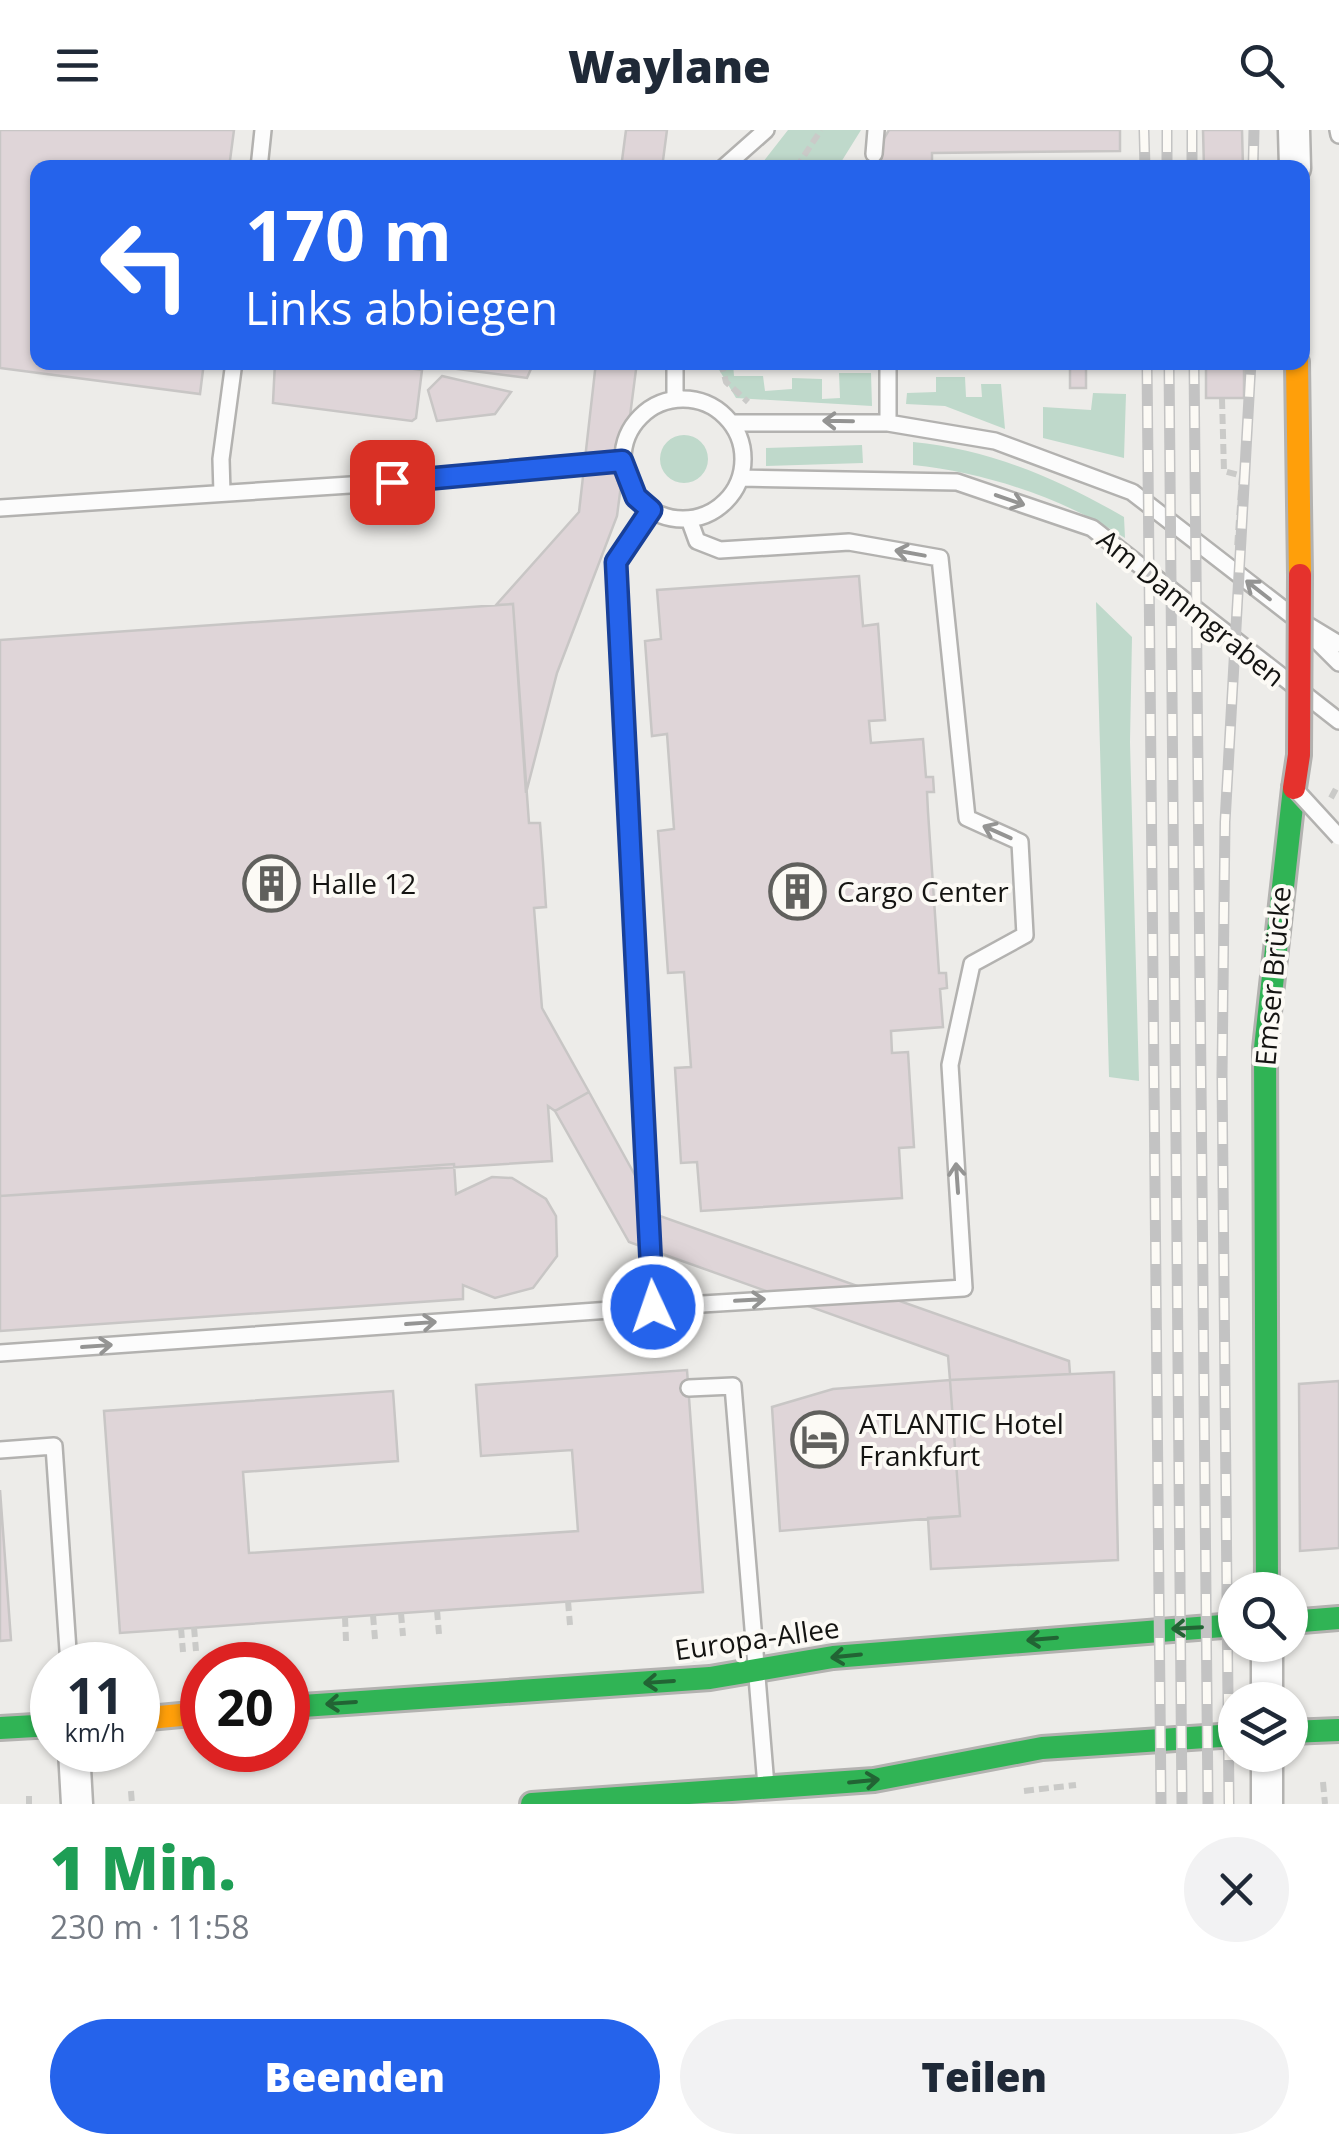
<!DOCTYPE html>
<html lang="de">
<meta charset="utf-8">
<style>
:root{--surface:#fff;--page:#f2f2f3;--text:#1f2937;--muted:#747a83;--accent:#2563eb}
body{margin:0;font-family:"Open Sans",sans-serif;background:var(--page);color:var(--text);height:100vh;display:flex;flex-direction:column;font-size:38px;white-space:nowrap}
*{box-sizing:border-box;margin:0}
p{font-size:32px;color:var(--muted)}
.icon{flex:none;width:55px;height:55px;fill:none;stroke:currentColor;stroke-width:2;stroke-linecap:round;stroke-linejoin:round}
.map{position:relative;height:1674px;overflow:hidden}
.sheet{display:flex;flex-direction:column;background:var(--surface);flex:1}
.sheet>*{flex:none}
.top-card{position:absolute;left:30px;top:30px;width:1280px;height:210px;border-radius:20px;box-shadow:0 2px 8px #0004;background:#2563eb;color:#fff;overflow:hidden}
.buttons{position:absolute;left:1218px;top:1442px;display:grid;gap:20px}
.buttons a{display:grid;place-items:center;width:90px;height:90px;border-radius:50%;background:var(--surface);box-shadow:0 2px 8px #0004;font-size:50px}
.speed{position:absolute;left:30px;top:1512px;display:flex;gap:20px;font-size:50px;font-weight:700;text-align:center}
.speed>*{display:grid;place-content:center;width:130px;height:130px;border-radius:50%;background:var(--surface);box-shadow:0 2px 8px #0004;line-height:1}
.speed small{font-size:25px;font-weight:400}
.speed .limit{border:15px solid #d22;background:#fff;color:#111}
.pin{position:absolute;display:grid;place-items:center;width:85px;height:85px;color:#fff;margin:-42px;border-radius:20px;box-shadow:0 5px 15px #0006}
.me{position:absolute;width:110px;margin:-55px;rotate:357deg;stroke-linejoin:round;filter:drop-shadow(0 0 8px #0008)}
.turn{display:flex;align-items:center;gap:35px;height:210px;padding:0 50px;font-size:45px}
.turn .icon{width:130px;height:130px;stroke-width:2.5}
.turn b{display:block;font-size:70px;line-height:85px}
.round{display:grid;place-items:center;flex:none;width:105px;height:105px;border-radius:52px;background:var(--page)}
.head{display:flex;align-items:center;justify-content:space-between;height:170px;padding:0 50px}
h1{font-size:60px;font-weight:800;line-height:75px;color:#1e9e55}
.cta{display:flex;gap:20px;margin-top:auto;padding:20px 50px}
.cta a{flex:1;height:115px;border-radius:60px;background:var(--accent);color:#fff;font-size:40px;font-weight:800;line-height:115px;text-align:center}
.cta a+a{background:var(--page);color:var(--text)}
header{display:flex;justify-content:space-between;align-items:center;height:130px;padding:0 50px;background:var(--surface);font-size:45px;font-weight:800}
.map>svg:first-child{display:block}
</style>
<header><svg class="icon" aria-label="menu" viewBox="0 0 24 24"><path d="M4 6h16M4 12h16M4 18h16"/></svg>Waylane<svg class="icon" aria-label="search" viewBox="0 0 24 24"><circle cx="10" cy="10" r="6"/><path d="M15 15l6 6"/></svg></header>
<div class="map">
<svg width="1339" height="1674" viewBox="0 0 1339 1674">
<rect width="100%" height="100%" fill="#edece9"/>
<path fill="#bfd9cb" d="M788 0H861L838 37H759Z
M715 233H733L734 246H763L765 261 792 259V248L822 249V269L840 268 839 243H871L872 276 736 268Z
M936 247H965L966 267H982L981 254H1001L1005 299 945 276 906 274 907 263 936 262Z
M1093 263 1126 264 1124 328 1043 308V277L1091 280Z
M660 329a24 24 0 1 1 48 0a24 24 0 1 1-48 0Z
M913 312C989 319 1059 349 1124 387L1125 408C1062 368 988 343 913 335Z
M862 315 863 333 766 336V318Z
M1096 472 1132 507 1130 612 1139 951 1109 947Z"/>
<path fill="#dfd5d8" stroke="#c8c6c5" stroke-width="2.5" d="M0 0H234L229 38H38V232H204L200 264 0 238Z
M626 0H667L662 38H621Z
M889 0H1120V21L932 23V38H866Z
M1203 0H1242L1243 38H1204Z
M275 232H415L414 239 422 240 416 288 412 291 273 273Z
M534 232 527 248 418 234V232Z
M596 232H637L617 386 557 543 526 663 513 474 496 475 579 382Z
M1070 232H1086V258H1070Z
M1206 232H1244V268H1206Z
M442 246 511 262 495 284 437 291 428 260Z
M859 446 863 496 878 494 885 590 869 591 871 613 923 609 926 647H933L934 662H927L928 682 939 843H946L947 858 940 859 943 897 891 901 892 923 908 922 914 1017 899 1018 902 1068 701 1081 697 1032 681 1033 675 938 691 937 684 842 668 843 658 701 674 699 667 604 652 606 645 511 661 509 657 460Z
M513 474 529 693H540L543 732 546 777 534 778 542 878 589 962 555 981 548 976 552 1031 0 1066V510Z
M589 962 657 1085 1069 1231 1070 1244 950 1250 948 1226 629 1112 555 981Z
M454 1034 456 1064 492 1047 512 1048 546 1069 556 1086 557 1126 533 1158 495 1168 463 1155V1169L0 1201V1066Z
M687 1240 703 1462 120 1503 104 1281 393 1261 398 1331 243 1342 249 1423 578 1401 572 1320 481 1326 476 1255Z
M1114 1242 1118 1430 931 1439 928 1388 960 1386 950 1250Z
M950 1250 960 1386 780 1401 772 1277 833 1259Z
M1339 1251V1418L1300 1421 1299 1254Z
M0 1360 11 1510 0 1511Z"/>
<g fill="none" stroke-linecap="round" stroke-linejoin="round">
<defs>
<path id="lane" d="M1338 0 1339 5
M874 24 876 0
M259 38 263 0
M723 38 766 0
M675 232V269
M888 232V293
M623 329a60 60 0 1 1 120 0a60 60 0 1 1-120 0Z
M732 293H888L995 311 1132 362 1291 485 1339 514
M740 348 957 352 1092 398 1339 591
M222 363 221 329 234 232
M0 378 427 350 623 331
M1310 504 1339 533
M653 1177 964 1158 950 935 972 834 1025 805 1020 712 967 688 940 428 849 412 720 420 697 411 689 389
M0 1223 653 1177 616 432 651 380
M689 1258 733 1256 766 1656
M0 1320 54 1316 69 1535"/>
<path id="street" d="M1294 0 1295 38
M1267 1515V1570
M74 1620 77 1674"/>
<path id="fast" d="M1267 1460 1265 918 1294 658
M1290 1492 1339 1488
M288 1577 710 1548 833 1527 1235 1495
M0 1598 52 1595
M1290 1602 1339 1600
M532 1674 874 1650 1042 1618 1235 1605"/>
<path id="slow" d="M1297 232 1300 445
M138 1589 202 1583"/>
</defs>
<use href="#lane" stroke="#b3b2b0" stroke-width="20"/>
<use href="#street" stroke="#b3b2b0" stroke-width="35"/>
<use href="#fast" stroke="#b3b2b0" stroke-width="28"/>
<use href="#slow" stroke="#b3b2b0" stroke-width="28"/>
<path stroke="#cacac8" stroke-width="6" stroke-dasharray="10 5" stroke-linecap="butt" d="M796 38 821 0
M721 232 726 252 748 272
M1222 269 1224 341 1242 346 1237 418
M1331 668 1338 655
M568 1471 570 1495
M437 1480 439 1504
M401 1483 403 1506
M373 1485 375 1509
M345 1487 346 1511
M194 1497 196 1521
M181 1498 183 1522
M1323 1652 1325 1674
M131 1661 132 1674
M1024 1661 1076 1655
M29 1666V1674"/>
<use href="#lane" stroke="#fcfcfc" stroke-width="15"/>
<use href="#street" stroke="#fcfcfc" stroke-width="30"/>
<use href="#fast" stroke="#30b455" stroke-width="22"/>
<use href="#slow" stroke="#ff9f0a" stroke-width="22"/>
<defs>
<path id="rail" d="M1144 0 1145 38
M1167 0V38
M1192 0V38
M1253 38 1254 0
M1147 232 1161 1674
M1169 232 1182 1674
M1194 232 1208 1674
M1229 1674 1222 945 1225 692 1251 232"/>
</defs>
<use href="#rail" stroke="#c3c3c3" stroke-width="11"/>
<use href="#rail" stroke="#fcfaf5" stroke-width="8" stroke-dasharray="22" stroke-linecap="butt"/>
<defs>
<path id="lane-bridge" d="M1294 658 1339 707"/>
<path id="street-bridge" d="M1267 1625V1674"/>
<path id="jam-bridge" d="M1294 658 1299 625 1300 445"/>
</defs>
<use href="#lane-bridge" stroke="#b3b2b0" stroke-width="20" stroke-linecap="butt"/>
<use href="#street-bridge" stroke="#b3b2b0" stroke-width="35" stroke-linecap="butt"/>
<use href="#jam-bridge" stroke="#b3b2b0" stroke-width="28" stroke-linecap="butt"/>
<use href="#lane-bridge" stroke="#fcfcfc" stroke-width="15"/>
<use href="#street-bridge" stroke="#fcfcfc" stroke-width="30"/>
<use href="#jam-bridge" stroke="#e5322d" stroke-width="22"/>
</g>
<defs><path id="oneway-shaft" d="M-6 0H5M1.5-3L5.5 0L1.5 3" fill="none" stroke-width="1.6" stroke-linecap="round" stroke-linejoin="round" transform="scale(2.5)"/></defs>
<g stroke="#949493">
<use href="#oneway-shaft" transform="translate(838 291) rotate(-179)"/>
<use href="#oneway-shaft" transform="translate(1010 370) rotate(19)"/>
<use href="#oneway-shaft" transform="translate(910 423) rotate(-170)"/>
<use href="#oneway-shaft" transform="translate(1258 460) rotate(-142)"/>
<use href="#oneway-shaft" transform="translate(997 702) rotate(-156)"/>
<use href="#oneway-shaft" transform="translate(957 1048) rotate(-94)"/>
<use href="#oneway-shaft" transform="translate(750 1170) rotate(-3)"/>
<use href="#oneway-shaft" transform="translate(421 1193) rotate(-4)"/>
<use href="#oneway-shaft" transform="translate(97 1216) rotate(-4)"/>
</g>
<g stroke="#226434">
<use href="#oneway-shaft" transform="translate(1187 1498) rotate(177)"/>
<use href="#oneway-shaft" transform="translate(1042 1509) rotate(175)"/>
<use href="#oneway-shaft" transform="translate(846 1526) rotate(174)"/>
<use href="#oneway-shaft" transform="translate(659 1552) rotate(176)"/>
<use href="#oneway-shaft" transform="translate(341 1573) rotate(176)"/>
<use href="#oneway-shaft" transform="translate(864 1651) rotate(-6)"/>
</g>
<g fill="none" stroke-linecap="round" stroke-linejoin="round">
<defs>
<path id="route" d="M392 352 622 331 636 367 651 380 616 432 653 1177"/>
</defs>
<use href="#route" stroke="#184099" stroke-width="25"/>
<use href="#route" stroke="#2563eb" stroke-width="18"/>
</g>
<defs>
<symbol id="building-ring" viewBox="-11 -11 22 22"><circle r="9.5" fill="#fcfaf5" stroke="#60605d" stroke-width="1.5"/><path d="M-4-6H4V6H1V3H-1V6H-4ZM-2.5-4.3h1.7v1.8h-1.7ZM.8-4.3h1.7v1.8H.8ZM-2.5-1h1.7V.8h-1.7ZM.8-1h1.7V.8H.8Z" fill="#60605d"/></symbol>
<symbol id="hotel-ring" viewBox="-11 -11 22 22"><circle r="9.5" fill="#fcfaf5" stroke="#60605d" stroke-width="1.5"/><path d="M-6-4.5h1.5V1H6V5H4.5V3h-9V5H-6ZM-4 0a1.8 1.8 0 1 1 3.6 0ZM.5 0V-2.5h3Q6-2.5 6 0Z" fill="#60605d"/></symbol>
</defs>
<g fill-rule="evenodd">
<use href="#building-ring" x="240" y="722" width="63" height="63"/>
<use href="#building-ring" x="766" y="730" width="63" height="63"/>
<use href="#hotel-ring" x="788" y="1278" width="63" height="63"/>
</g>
<g text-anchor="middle" stroke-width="8" stroke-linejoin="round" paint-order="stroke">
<g font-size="28" fill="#141412" stroke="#fcfaf5">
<text transform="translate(1191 478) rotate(39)" y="10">Am Dammgraben</text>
<text transform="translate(1273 846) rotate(-85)" y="10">Emser Brücke</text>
<text transform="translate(757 1509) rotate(-8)" y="10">Europa-Allee</text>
</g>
<g font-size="28" fill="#141412" stroke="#fcfaf5" text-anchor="start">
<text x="311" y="764">Halle 12</text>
<text x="837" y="772">Cargo Center</text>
<text x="859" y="1304">ATLANTIC Hotel<tspan x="859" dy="32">Frankfurt</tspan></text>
</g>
</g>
</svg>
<div class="buttons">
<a><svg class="icon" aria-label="search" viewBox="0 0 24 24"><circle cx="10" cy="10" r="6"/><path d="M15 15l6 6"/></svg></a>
<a><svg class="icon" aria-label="layers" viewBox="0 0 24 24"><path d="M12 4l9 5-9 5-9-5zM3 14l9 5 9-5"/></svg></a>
</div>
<div class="speed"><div>11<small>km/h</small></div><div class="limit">20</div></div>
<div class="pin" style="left:392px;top:352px;background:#d93025"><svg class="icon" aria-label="arrive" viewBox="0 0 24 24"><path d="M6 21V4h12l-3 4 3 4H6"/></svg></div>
<svg class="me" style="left:653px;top:1177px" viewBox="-20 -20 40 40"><circle r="17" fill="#2563eb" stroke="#fff" stroke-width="3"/><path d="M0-11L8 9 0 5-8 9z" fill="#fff"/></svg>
<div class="top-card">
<div class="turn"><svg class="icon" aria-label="left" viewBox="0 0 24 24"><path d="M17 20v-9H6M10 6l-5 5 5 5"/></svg><div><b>170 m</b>Links abbiegen</div></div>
</div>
</div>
<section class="sheet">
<div class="head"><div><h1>1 Min.</h1><p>230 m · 11:58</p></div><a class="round"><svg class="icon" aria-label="close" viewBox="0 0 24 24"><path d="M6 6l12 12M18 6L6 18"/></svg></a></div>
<div class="cta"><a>Beenden</a><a>Teilen</a></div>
</section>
